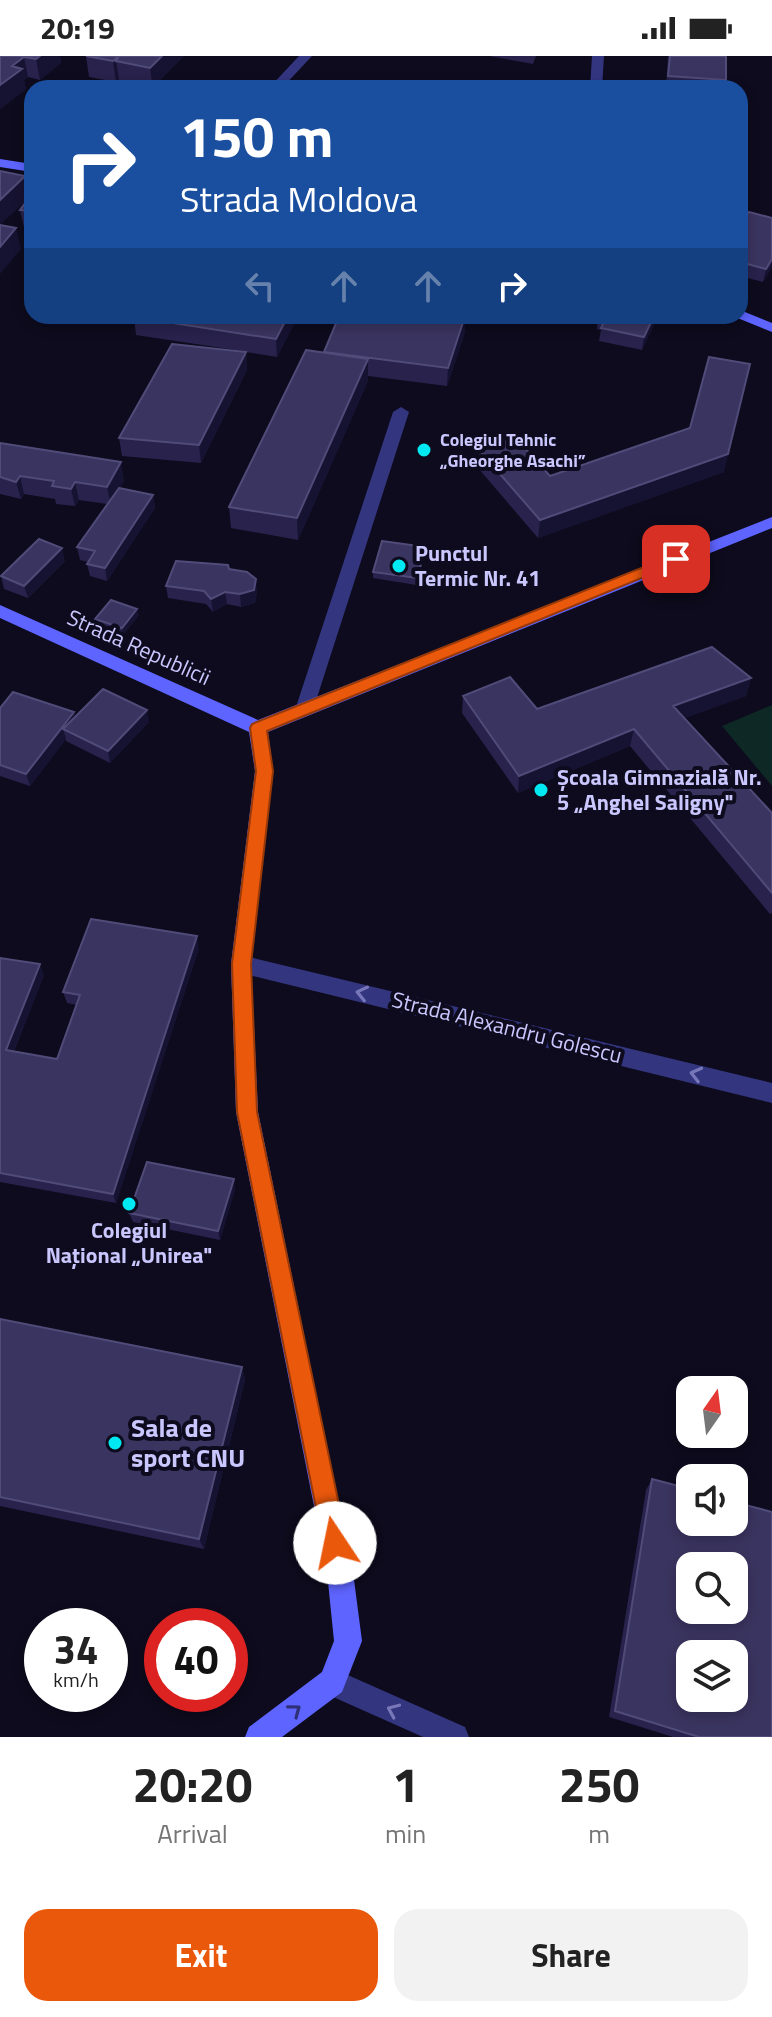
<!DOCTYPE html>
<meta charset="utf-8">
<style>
:root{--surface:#fff;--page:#f2f2f2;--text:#222;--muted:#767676;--accent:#ea580c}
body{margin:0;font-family:"Titillium Web",sans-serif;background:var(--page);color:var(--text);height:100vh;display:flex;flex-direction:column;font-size:30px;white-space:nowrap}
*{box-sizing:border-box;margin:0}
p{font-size:26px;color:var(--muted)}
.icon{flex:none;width:44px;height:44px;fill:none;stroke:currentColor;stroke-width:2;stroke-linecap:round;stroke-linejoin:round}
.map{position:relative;height:1681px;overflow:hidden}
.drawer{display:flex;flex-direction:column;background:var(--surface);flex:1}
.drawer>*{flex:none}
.hud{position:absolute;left:24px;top:24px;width:724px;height:244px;border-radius:24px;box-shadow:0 4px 12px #0003;background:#1a4fa0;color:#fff;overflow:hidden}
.needle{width:52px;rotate:14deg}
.fabs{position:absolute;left:676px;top:1320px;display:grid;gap:16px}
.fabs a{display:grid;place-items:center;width:72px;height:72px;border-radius:16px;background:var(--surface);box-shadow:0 4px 12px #0003;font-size:40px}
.speed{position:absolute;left:24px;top:1552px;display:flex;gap:16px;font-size:40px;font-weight:700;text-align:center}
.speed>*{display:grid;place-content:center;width:104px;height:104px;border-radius:50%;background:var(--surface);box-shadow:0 4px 12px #0003;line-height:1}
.speed small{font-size:20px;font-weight:400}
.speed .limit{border:12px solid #d22;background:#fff;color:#111}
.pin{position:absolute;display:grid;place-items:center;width:68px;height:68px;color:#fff;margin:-34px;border-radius:16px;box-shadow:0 4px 12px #0006}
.me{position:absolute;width:88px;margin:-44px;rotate:349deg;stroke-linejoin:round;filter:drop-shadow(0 0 6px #0008)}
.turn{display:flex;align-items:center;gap:28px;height:168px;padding:0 24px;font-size:36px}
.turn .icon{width:104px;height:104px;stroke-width:2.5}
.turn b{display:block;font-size:56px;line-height:68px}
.lanes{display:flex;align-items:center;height:76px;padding:0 24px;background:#0003;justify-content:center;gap:40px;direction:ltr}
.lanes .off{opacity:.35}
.eta{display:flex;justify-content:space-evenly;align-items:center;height:136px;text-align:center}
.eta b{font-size:48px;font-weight:700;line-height:56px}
.action{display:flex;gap:16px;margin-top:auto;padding:16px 24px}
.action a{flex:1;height:92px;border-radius:24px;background:var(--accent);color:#fff;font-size:32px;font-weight:700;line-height:92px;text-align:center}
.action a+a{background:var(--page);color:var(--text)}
.status{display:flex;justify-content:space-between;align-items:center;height:56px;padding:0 40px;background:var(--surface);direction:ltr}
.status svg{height:22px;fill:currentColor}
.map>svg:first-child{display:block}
</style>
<div class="status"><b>20:19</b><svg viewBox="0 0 49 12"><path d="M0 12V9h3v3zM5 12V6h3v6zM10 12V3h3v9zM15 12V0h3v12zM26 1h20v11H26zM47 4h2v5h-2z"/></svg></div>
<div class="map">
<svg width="772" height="1681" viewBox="0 0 772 1681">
<rect width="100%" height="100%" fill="#0d0b1d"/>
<path fill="#0d2825" d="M772 649V730L722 670Z"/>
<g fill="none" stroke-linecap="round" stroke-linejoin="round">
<path fill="#33357f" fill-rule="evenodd" d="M401 351 409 356 313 654 310 659H298L295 654 393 356Z"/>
<path fill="#33357f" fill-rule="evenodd" d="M299 0H312L282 32H269Z
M592 0H604L602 32H590Z
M241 899 772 1027V1047L241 917 234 914 231 908 234 902Z
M332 1612 465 1671 469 1681H423L322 1636 318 1626 322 1616Z"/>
<path fill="#5e64ff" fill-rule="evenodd" d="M0 103 32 108V116L0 111Z
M740 254 772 267V276L735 261 740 260Z
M772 461V472L268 676 273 715 251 908 258 1056 353 1516 362 1585 342 1636 282 1681H245L249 1671 322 1616 334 1585 327 1516 236 1056 231 908 255 715 249 676 0 562V549L258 664Z"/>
</g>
<path fill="#28224c" d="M0 0H60L61 7 40 24 28 21 24 24 26 33 0 53Z
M86 0H184L151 32 119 26V23L116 26 89 21Z
M489 0H536L533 8Z
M668 0H726V24L724 32H666Z
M32 138V172L24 171 20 154Z
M740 168 772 211 763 226 740 220Z
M298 260 277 301 246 296 247 314 201 407 122 400 119 382 242 295 136 279 134 261Z
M465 260V276L447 330 368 320V325L298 484 231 472 229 451 324 297Z
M598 260H658L642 294 599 285 601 274 597 273Z
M0 387 124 424 120 432 153 439 155 452 107 525 90 520 87 508 88 506 80 504 77 491 107 448 79 444 75 450 56 448 55 443 24 438 21 443 0 438Z
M479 394 550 420 724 416 538 482 478 412Z
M425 498 416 529 373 522V516Z
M65 505 28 542 4 533 1 520Z
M229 513 257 535 255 547 241 551 227 548 213 556 206 548 168 542 166 530Z
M139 559 123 579 97 570 95 563Z
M751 622 746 640 684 662 772 757V857L770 858 630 690 518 737 462 657 463 640 537 653Z
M0 652 74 656 75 661 149 666 110 707 66 685V683L30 730 0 720Z
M199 892 116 1147 0 1126V902L44 919 14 995 57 1003 77 949 67 947 63 936Z
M235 1133 220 1184 133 1166 129 1157Z
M0 1263 242 1311 245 1324 204 1493 0 1450Z
M652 1423 772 1681H673L609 1661 646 1434Z"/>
<path fill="#161231" d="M40 0H60L61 7 40 24 36 3Z
M119 0 116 5 119 23 116 26 113 5Z
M162 0H184L153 32 150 12Z
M24 1 28 21 24 24 26 33 0 53V29L12 10Z
M25 120 29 142 0 169V144Z
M16 172 21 193 0 218V191Z
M772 203V211L763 226 766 213Z
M288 260H298L277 301 276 283Z
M465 260V276L447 330 448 312Z
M654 260H658L657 263 642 294 644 281Z
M246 296 247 314 201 407 199 389Z
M368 303V325L298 484 297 462Z
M750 308 724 416 538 482 540 464 728 398Z
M121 406 124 424 111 449 107 431Z
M20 420 24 438 21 443 16 426Z
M75 426 79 444 75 450 71 433Z
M153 439 155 452 107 525 105 512Z
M426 491 425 498 416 529 417 522Z
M62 492 65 505 28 542 24 530Z
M256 523 257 535 255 547 241 551 240 538Z
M225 536 227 548 213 556 211 543Z
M137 553 139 559 123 579 122 572Z
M751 622 746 640 669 667 673 650Z
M147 654 149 666 110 707 108 695Z
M74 656 77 668 63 673 66 683 30 730 26 718Z
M634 673 630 690 518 737 519 720Z
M197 880 199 892 116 1147 113 1138Z
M40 908 44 919 10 1004 6 994Z
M234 1123 235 1133 220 1184 218 1175Z
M242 1311 245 1324 204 1493 199 1483Z"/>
<path fill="#3a3460" stroke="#504b79" stroke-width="2" fill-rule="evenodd" d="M0 0H40L36 3 24 1 12 10 22 13 0 29Z
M86 0H119L113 5Z
M119 0H162L150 12 116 5Z
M670 0H726V24L668 20Z
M190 27 211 32H185Z
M0 115 25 120 0 144Z
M32 138V155L20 154Z
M749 156 772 162V203L766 213 740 206V168Z
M0 169 16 172 0 191Z
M134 260H288L276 283 134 261Z
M339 260H465L448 312 324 296Z
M598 260H654L644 281 601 272 606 262Z
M172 288 246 296 199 389 119 382Z
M306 294 368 303 297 462 229 451Z
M709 301 750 308 728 398 540 464 479 394 516 382 550 420 690 372Z
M0 387 121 406 107 431 75 426 71 433 52 430 54 425 20 420 16 426 0 421Z
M119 432 153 439 105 512 87 508 95 495 77 491Z
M39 483 62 492 24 530 1 520Z
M382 485 426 491 417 522 373 516Z
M176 505 228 509 229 513 247 516 256 523 254 534 240 538 225 536 211 543 204 535 166 530Z
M111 544 137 553 122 572 95 563Z
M712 591 751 622 673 650 772 757V837L634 673 519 720 463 640 510 621 537 653Z
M103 633 147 654 108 695 63 673Z
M13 636 74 656 26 718 0 709V652Z
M91 863 197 880 113 1138 0 1117V902L40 908 6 994 57 1003 80 939 63 936Z
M147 1106 234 1123 218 1175 129 1157Z
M0 1263 242 1311 199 1483 0 1441Z
M652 1423 690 1433V1466H734V1446L772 1456V1681H699L615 1655ZM690 1510H734V1554H690ZM690 1598H734V1642H690Z"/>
<defs><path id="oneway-chevron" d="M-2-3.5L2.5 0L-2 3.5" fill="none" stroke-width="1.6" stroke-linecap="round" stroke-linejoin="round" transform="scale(2)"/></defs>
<g stroke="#7777b9">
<use href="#oneway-chevron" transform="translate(362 937) rotate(-167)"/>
<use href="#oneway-chevron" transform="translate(696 1018) rotate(-166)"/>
<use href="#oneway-chevron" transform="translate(393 1654) rotate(-156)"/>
</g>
<use stroke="#2d2f77" href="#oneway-chevron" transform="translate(295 1654) rotate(-37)"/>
<path fill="#ea580c" stroke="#983908" stroke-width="2" d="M676 498 684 503 681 506 267 675 273 715 251 908 257 1056 347 1487 343 1496 335 1499 326 1496 323 1487 237 1056 232 908 256 715 250 672 252 668Z"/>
<g fill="#00e9f2" stroke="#0d0b1d" stroke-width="3">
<circle cx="424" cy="394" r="8"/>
<circle cx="399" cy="510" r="8"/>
<circle cx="541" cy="734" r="8"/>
<circle cx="129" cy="1148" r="8"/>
<circle cx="115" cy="1387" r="8"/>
</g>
<g text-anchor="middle" stroke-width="8" stroke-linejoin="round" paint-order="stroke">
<g font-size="18" font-weight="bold" fill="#cac7ff" stroke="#0d0b1d" text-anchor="start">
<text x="440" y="390">Colegiul Tehnic<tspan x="440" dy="21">„Gheorghe Asachi”</tspan></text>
</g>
<g font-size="22" font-weight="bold" fill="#cac7ff" stroke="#0d0b1d" text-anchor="start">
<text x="415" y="505">Punctul<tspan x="415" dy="25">Termic Nr. 41</tspan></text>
<text x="557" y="729">Școala Gimnazială Nr.<tspan x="557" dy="25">5 „Anghel Saligny"</tspan></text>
<text x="129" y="1182" text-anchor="middle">Colegiul<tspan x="129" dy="25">Național „Unirea"</tspan></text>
</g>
<g font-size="22" fill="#cac7ff" stroke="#0d0b1d">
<text transform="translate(139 591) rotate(24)" y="8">Strada Republicii</text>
<text transform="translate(507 971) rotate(14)" y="8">Strada Alexandru Golescu</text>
</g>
<g font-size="26" font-weight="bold" fill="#cac7ff" stroke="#0d0b1d" text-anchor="start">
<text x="131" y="1381">Sala de<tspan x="131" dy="30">sport CNU</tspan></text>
</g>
</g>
</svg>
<div class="fabs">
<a><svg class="needle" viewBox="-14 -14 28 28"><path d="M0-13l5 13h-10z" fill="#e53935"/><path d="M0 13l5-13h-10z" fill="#767676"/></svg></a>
<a><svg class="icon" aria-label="sound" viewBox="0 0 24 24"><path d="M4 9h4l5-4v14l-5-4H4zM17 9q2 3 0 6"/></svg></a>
<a><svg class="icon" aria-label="search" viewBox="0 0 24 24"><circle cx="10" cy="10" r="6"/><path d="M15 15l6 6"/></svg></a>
<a><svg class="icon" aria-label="layers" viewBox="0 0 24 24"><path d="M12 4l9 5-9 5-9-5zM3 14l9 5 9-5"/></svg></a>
</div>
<div class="speed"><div>34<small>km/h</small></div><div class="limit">40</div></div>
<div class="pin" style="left:676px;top:503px;background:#d93025"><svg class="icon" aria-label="arrive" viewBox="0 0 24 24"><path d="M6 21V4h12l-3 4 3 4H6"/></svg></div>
<svg class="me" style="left:335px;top:1487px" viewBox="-20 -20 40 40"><circle r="19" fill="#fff"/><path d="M0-13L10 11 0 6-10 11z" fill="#ea580c"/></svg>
<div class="hud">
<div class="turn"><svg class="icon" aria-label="right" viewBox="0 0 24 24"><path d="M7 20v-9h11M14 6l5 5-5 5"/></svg><div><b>150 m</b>Strada Moldova</div></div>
<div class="lanes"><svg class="icon off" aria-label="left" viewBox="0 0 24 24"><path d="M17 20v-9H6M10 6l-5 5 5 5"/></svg><svg class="icon off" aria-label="ahead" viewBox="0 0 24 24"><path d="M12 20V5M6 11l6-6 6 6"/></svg><svg class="icon off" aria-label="ahead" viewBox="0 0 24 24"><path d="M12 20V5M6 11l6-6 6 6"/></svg><svg class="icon" aria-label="right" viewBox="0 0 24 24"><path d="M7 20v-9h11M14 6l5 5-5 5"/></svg></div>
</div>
</div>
<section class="drawer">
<div class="eta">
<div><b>20:20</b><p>Arrival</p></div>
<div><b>1</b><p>min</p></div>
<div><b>250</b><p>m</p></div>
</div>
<div class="action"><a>Exit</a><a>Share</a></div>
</section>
